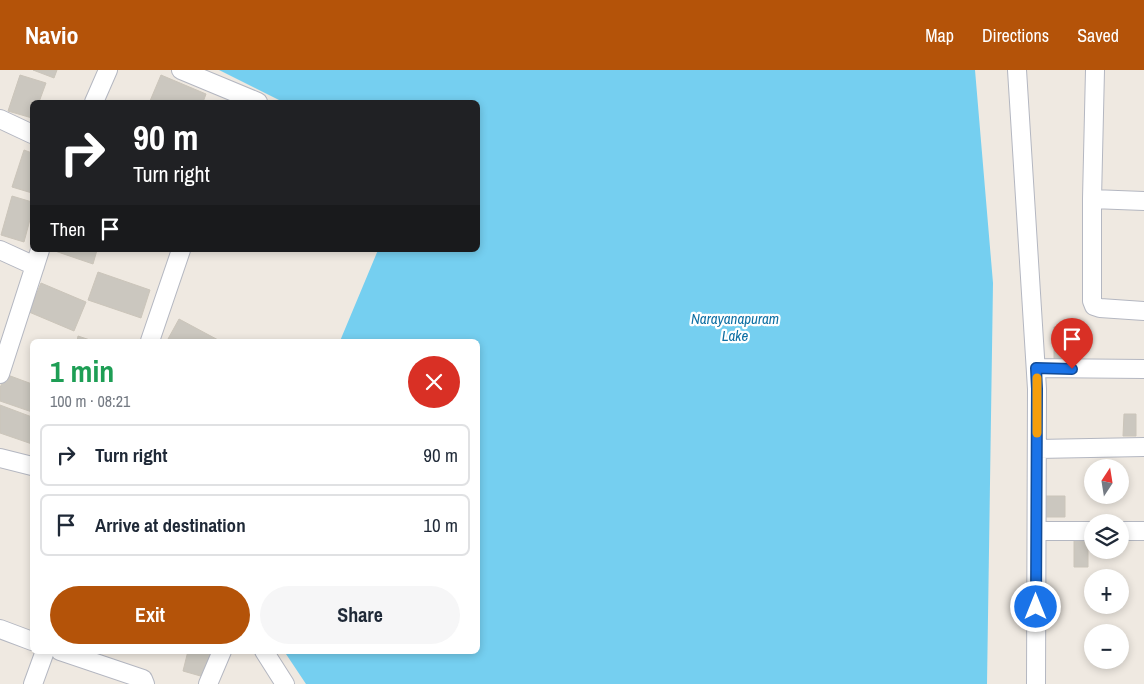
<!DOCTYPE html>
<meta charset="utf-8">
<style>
:root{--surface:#fff;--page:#f6f6f7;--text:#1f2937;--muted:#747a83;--line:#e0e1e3;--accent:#b45309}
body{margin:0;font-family:"Archivo Narrow",sans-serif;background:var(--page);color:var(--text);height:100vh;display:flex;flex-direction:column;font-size:19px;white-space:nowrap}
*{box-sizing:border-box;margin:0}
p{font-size:16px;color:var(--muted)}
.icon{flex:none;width:28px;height:28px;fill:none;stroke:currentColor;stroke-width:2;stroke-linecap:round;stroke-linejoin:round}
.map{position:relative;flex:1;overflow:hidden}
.drawer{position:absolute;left:30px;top:269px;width:450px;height:315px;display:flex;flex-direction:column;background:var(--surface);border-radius:8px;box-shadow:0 2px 8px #0003}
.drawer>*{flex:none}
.hud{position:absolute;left:30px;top:30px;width:450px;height:152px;border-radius:8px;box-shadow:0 2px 8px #0003;background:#202124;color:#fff;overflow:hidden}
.needle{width:32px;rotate:12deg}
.fabs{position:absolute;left:1084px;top:389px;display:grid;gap:10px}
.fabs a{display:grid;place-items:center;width:45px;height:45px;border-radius:50%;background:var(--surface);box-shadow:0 2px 8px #0003;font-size:25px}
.pin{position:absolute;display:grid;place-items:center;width:42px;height:42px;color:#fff;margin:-51px -21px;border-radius:50% 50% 50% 0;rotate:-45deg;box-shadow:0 0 5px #0007}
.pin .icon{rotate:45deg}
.me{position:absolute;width:55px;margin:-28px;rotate:0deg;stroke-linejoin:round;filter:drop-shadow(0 0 4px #0008)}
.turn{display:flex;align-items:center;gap:18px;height:105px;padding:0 20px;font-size:22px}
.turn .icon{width:65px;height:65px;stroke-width:2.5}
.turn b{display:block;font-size:35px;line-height:42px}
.then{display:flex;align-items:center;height:48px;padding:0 20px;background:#0003;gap:10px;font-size:19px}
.round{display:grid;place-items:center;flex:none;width:52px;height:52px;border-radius:26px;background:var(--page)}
.summary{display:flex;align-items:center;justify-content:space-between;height:85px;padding:0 20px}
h1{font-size:30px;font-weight:700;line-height:38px;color:#1e9e55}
.cta{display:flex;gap:10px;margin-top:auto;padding:10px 20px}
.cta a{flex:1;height:58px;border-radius:30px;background:var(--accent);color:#fff;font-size:20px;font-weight:700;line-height:58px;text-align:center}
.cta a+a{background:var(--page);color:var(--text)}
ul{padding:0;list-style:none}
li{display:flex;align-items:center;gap:15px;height:62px;margin:0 10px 8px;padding:0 10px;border:2px solid var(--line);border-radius:8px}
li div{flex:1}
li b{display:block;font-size:19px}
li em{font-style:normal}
header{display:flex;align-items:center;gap:30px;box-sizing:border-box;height:70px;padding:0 25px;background:var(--accent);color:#fff}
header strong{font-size:24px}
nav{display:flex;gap:28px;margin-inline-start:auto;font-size:18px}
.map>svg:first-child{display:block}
</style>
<header>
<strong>Navio</strong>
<nav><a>Map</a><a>Directions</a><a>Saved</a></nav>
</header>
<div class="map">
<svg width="1144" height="614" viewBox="0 0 1144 614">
<rect width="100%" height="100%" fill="#efe9e1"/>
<path fill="#75cff0" d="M219 0H975L993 213 987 614H306L284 581H478V271H340L378 180H478V32H283Z"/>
<path fill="#cbc7bf" stroke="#cbc5ba" d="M33 0H57L54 8Z
M20 5 46 13 39 32H32V48L8 41Z
M161 5 206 24 203 32H153L150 31Z
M24 80 32 83V123L12 117Z
M12 126 32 132V142L24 172 1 165Z
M52 180H97L93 194Z
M98 202 150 220 141 248 88 230Z
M41 213 86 232 74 261 29 242Z
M179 249 220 271H172L168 269Z
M1054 257H1071L1072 290H1054Z
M78 266 93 271H77Z
M5 304 32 314V342L0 331V318Z
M0 335 32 347V374L0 363Z
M1124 344H1136V366H1123Z
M1040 426H1065V447H1040Z
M1074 463H1088V497H1074Z
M188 581H211L204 607 183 601Z"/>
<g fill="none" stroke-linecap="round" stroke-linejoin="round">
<defs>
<path id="minor" d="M181 0 258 32
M1017 0 1037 319 1036 614
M1095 0 1092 129V231L1094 236 1100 238 1144 241
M94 32 108 0
M0 49 32 64
M1092 129 1144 131
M0 180 35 196
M150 271 181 180
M1036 298 1144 299
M0 304 40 180
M1037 379 1144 377
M0 388 32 396
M1037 461H1092
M1120 461H1144
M0 559 32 571
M60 581 143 609 145 614
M264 581 285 614
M33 614 45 581
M208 614 222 581"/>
</defs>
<use href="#minor" stroke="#b4b7c1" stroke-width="20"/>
<use href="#minor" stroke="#fff" stroke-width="18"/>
</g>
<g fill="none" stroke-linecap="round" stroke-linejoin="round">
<defs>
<path id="route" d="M1036 537 1037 319 1036 298 1072 299"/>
</defs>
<use href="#route" stroke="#114b97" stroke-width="12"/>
<use href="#route" stroke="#1a73e8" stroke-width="9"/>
<path stroke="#f59e0b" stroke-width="9" d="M1037 308V363"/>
</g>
<g text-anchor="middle" stroke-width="4.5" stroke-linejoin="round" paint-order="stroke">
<g font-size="15" font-style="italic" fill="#0d6fa3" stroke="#fff">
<text x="735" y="254">Narayanapuram<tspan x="735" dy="17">Lake</tspan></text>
</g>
</g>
</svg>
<div class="fabs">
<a><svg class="needle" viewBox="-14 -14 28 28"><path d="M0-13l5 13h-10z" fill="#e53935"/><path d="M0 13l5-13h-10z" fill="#747a83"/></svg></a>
<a><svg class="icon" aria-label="layers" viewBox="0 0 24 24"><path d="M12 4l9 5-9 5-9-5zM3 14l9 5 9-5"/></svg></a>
<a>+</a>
<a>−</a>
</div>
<div class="pin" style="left:1072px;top:299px;background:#d93025"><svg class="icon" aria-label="arrive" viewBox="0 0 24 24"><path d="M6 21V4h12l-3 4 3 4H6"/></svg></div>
<svg class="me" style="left:1036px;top:537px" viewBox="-20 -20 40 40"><circle r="17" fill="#1a73e8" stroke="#fff" stroke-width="3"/><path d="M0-11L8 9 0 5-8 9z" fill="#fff"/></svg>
<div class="hud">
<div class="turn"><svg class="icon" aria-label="right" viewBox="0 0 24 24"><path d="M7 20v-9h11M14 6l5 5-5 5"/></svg><div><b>90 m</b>Turn right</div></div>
<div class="then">Then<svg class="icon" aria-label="arrive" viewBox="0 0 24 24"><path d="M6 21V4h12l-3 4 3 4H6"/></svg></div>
</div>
<section class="drawer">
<div class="summary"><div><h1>1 min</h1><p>100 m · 08:21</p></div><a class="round" style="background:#d93025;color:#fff"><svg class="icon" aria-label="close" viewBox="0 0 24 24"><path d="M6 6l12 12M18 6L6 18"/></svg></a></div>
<ul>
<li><svg class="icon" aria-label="right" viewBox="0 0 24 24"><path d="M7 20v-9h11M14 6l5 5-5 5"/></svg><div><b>Turn right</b></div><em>90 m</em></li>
<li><svg class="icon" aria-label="arrive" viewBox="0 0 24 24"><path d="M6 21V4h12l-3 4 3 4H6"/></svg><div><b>Arrive at destination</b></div><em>10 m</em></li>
</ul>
<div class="cta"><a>Exit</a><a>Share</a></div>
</section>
</div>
